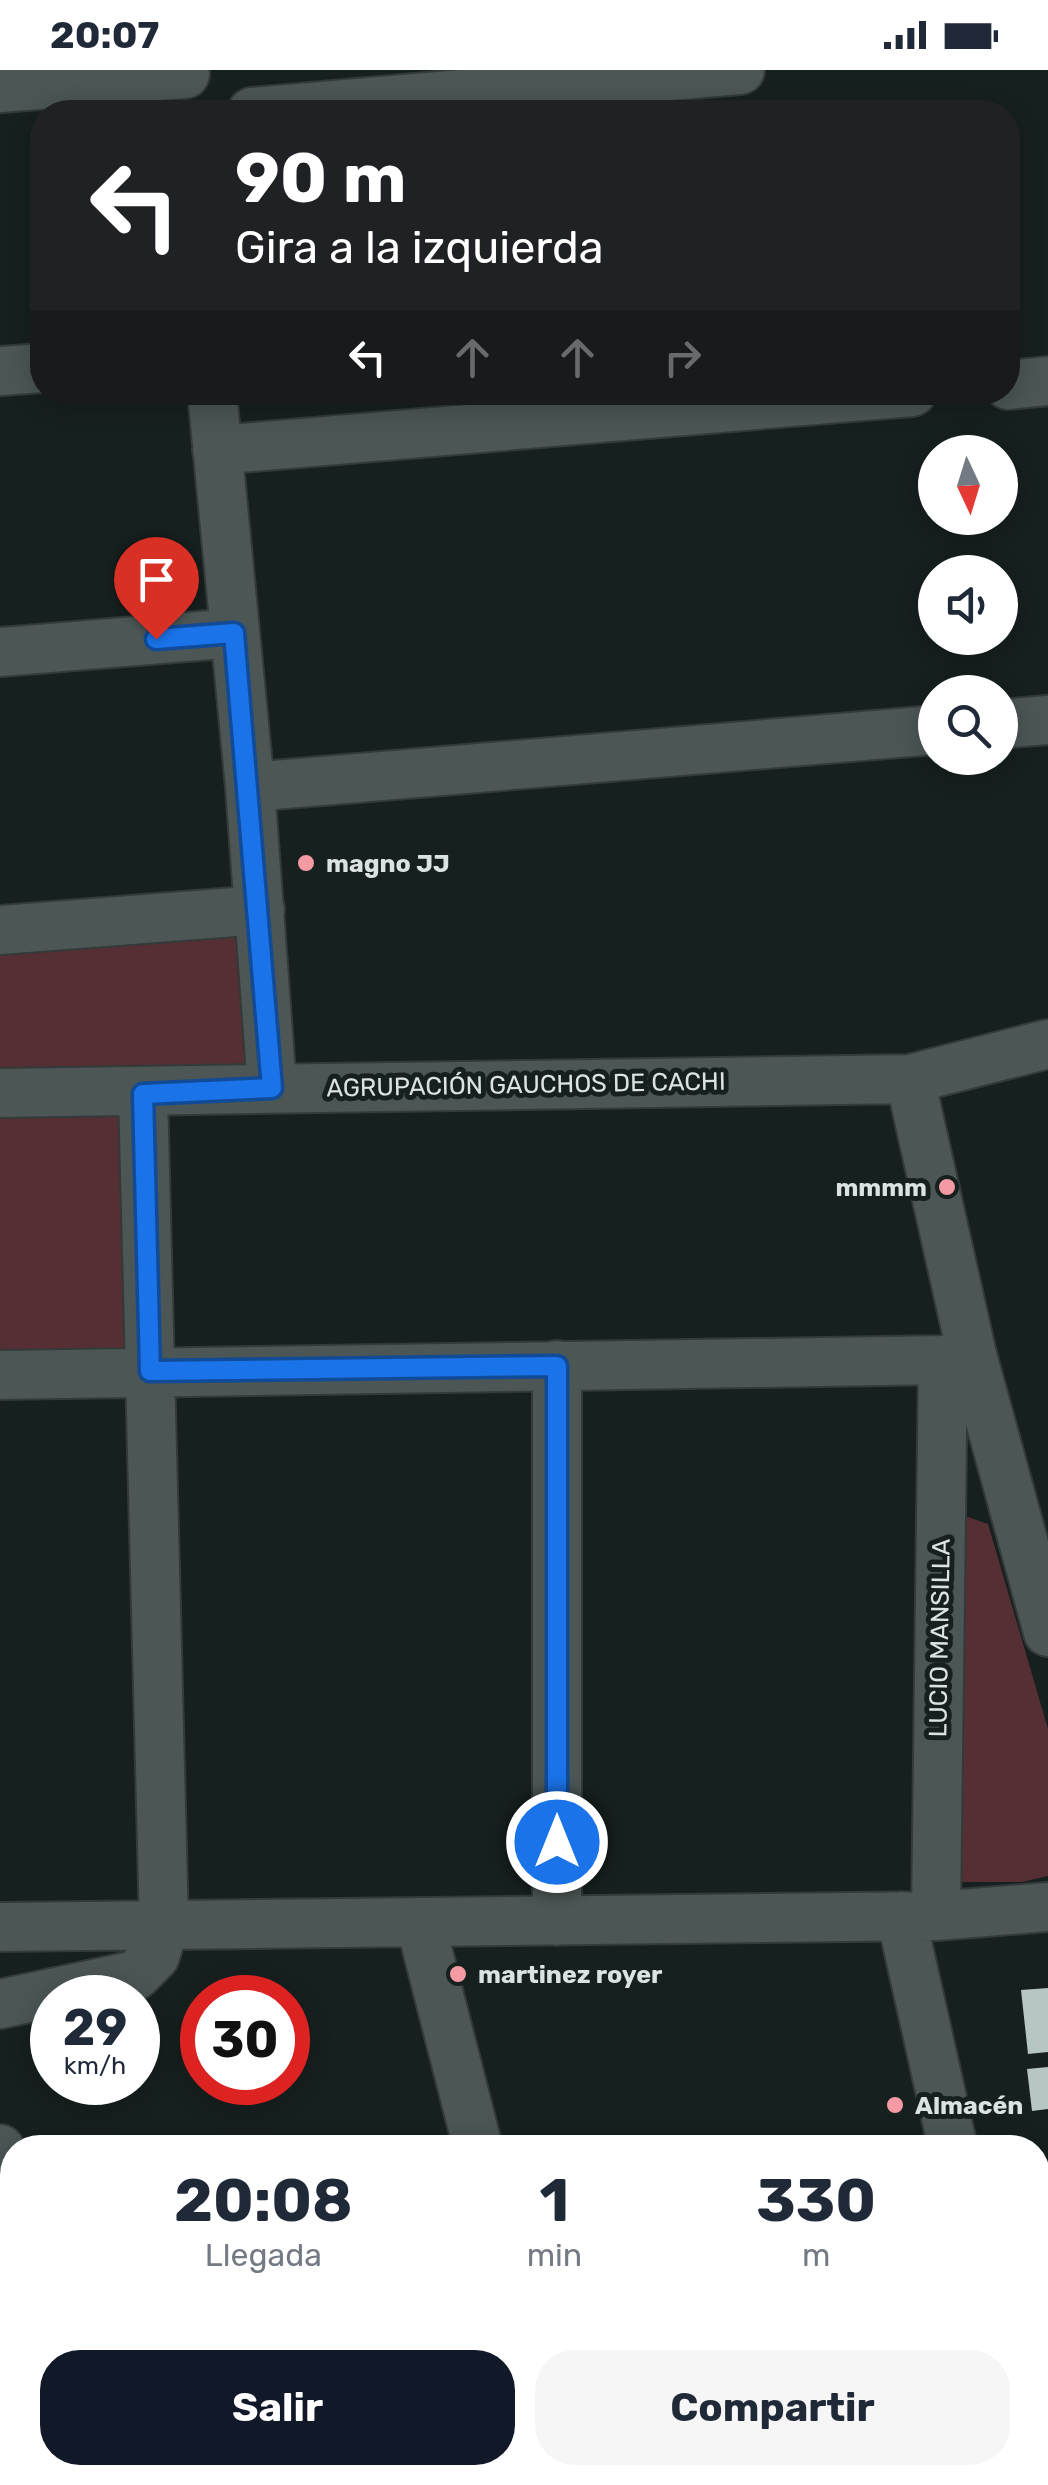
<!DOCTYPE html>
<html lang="es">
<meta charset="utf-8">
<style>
:root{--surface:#fff;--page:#f6f6f7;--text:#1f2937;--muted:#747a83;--accent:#111827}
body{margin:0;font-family:Rubik,sans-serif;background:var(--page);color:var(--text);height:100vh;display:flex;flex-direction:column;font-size:38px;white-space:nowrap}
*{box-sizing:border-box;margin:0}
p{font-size:32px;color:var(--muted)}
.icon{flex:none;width:55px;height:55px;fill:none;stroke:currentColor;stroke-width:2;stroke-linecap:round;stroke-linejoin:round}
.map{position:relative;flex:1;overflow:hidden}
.sheet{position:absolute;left:0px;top:2065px;width:1050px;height:350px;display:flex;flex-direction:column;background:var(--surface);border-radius:40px 40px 0 0;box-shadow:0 5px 25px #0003}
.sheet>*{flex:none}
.top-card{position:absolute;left:30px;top:30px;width:990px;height:305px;border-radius:40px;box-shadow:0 5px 25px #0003;background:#202124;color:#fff;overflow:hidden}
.needle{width:65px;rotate:176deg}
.buttons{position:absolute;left:918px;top:365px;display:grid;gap:20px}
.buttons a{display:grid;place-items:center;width:100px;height:100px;border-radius:50%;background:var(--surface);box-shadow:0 5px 25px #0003;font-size:50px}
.speed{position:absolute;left:30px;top:1905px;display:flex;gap:20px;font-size:50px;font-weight:700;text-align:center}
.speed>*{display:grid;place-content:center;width:130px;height:130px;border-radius:50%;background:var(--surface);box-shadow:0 5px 25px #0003;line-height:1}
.speed small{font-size:25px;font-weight:400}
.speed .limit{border:15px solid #d22;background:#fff;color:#111}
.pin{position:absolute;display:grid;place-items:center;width:85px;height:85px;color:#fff;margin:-102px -42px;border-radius:50% 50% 50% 0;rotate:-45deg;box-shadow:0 0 10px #0007}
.pin .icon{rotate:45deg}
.me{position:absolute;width:110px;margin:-55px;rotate:0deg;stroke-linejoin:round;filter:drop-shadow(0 0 8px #0008)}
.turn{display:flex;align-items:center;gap:35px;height:210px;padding:0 40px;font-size:45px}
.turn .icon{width:130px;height:130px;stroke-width:2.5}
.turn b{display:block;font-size:70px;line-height:85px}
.lanes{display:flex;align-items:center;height:95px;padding:0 40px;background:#0003;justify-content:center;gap:50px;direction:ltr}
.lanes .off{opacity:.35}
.eta{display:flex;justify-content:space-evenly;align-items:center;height:170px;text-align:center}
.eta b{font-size:60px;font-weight:700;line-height:70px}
.cta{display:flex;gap:20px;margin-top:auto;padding:20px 40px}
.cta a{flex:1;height:115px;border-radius:40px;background:var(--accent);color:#fff;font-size:40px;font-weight:700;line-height:115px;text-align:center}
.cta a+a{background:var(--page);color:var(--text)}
.status{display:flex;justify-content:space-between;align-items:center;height:70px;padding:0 50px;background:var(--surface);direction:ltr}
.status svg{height:28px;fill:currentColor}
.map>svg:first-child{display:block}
</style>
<div class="status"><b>20:07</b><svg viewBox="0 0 49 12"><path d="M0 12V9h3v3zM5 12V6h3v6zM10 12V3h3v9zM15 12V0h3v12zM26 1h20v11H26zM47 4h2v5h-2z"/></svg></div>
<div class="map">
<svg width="1048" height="2415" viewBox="0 0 1048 2415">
<rect width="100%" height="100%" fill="#16201f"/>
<path fill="#552f34" d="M260 840 272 1018 0 1019V860Z
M0 1023 143 1024 150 1301 0 1305Z
M968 1447 988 1454 1048 1659V1806L1022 1812H950L951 1460Z"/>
<path fill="#b8c5c5" d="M1048 1918V1982L1028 1984 1021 1920Z
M1048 1997V2039L1032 2041 1027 1999Z"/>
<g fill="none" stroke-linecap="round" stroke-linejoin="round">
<defs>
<path id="minor" d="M0 18 185 4
M252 42 740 0
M0 301 42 298
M1008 315 1048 311
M212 322 250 717 272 1018
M217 380 912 322
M0 582 235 563
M1000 654 1048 650
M250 717 935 660
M0 860 260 840
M910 1009 972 1285 1048 1562
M0 1023 910 1009 1048 974
M0 1305 943 1290 972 1285
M901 1846 953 2078
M936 1846 943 1290
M557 1851V1295
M421 1855 478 2078
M0 1857 936 1846 1048 1837
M0 1934 136 1905 155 1886 164 1856 143 1024
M0 2079 12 2128
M0 2213 12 2212
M80 2402 83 2415
M559 2402 562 2415
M1031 2402 1034 2415
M659 2415 760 2402"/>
</defs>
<use href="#minor" stroke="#333a39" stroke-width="52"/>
<use href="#minor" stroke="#4b5655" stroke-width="48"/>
</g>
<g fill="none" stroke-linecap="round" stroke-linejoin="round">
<defs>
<path id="route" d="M156 569 234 563 272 1018 143 1024 150 1301 557 1296V1772"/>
</defs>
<use href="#route" stroke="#114b97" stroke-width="25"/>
<use href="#route" stroke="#1a73e8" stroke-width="18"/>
</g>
<g fill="#f49aa5" stroke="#16201f" stroke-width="4">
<circle cx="306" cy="793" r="10"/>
<circle cx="947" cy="1117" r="10"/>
<circle cx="458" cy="1904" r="10"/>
<circle cx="895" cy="2035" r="10"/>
</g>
<g text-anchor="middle" stroke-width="10" stroke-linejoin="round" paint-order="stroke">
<g font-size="25" font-weight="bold" fill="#dbe2e1" stroke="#16201f" text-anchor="start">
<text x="326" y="802">magno JJ</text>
<text x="927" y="1126" text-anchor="end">mmmm</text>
<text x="478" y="1913">martinez royer</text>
<text x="915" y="2044">Almacén</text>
</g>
<g font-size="25" fill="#dbe2e1" stroke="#16201f">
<text transform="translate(526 1014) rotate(-1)" y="9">AGRUPACIÓN GAUCHOS DE CACHI</text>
<text transform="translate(939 1568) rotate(-89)" y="9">LUCIO MANSILLA</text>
</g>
</g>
</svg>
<div class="buttons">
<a><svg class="needle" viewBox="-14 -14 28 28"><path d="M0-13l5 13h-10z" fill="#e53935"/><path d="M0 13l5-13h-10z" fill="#747a83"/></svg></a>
<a><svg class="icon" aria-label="sound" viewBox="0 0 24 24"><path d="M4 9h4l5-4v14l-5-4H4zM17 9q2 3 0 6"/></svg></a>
<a><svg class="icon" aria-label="search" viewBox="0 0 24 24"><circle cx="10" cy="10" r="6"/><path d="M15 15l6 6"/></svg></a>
</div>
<div class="speed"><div>29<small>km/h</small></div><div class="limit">30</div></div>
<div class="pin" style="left:156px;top:569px;background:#d93025"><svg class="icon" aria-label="arrive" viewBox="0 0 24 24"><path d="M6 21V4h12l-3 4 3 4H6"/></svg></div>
<svg class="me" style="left:557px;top:1772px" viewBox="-20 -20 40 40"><circle r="17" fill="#1a73e8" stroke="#fff" stroke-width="3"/><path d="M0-11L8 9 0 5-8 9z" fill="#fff"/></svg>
<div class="top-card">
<div class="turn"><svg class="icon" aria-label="left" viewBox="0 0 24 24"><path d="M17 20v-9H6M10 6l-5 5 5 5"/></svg><div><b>90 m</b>Gira a la izquierda</div></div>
<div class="lanes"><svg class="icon" aria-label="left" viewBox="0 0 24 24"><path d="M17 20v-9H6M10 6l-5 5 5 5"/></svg><svg class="icon off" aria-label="ahead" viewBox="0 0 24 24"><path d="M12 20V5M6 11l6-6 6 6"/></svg><svg class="icon off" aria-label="ahead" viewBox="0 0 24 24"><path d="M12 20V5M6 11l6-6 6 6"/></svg><svg class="icon off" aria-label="right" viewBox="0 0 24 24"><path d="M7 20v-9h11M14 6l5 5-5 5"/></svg></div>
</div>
<section class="sheet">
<div class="eta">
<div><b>20:08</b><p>Llegada</p></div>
<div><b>1</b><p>min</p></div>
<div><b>330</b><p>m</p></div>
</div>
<div class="cta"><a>Salir</a><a>Compartir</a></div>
</section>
</div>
